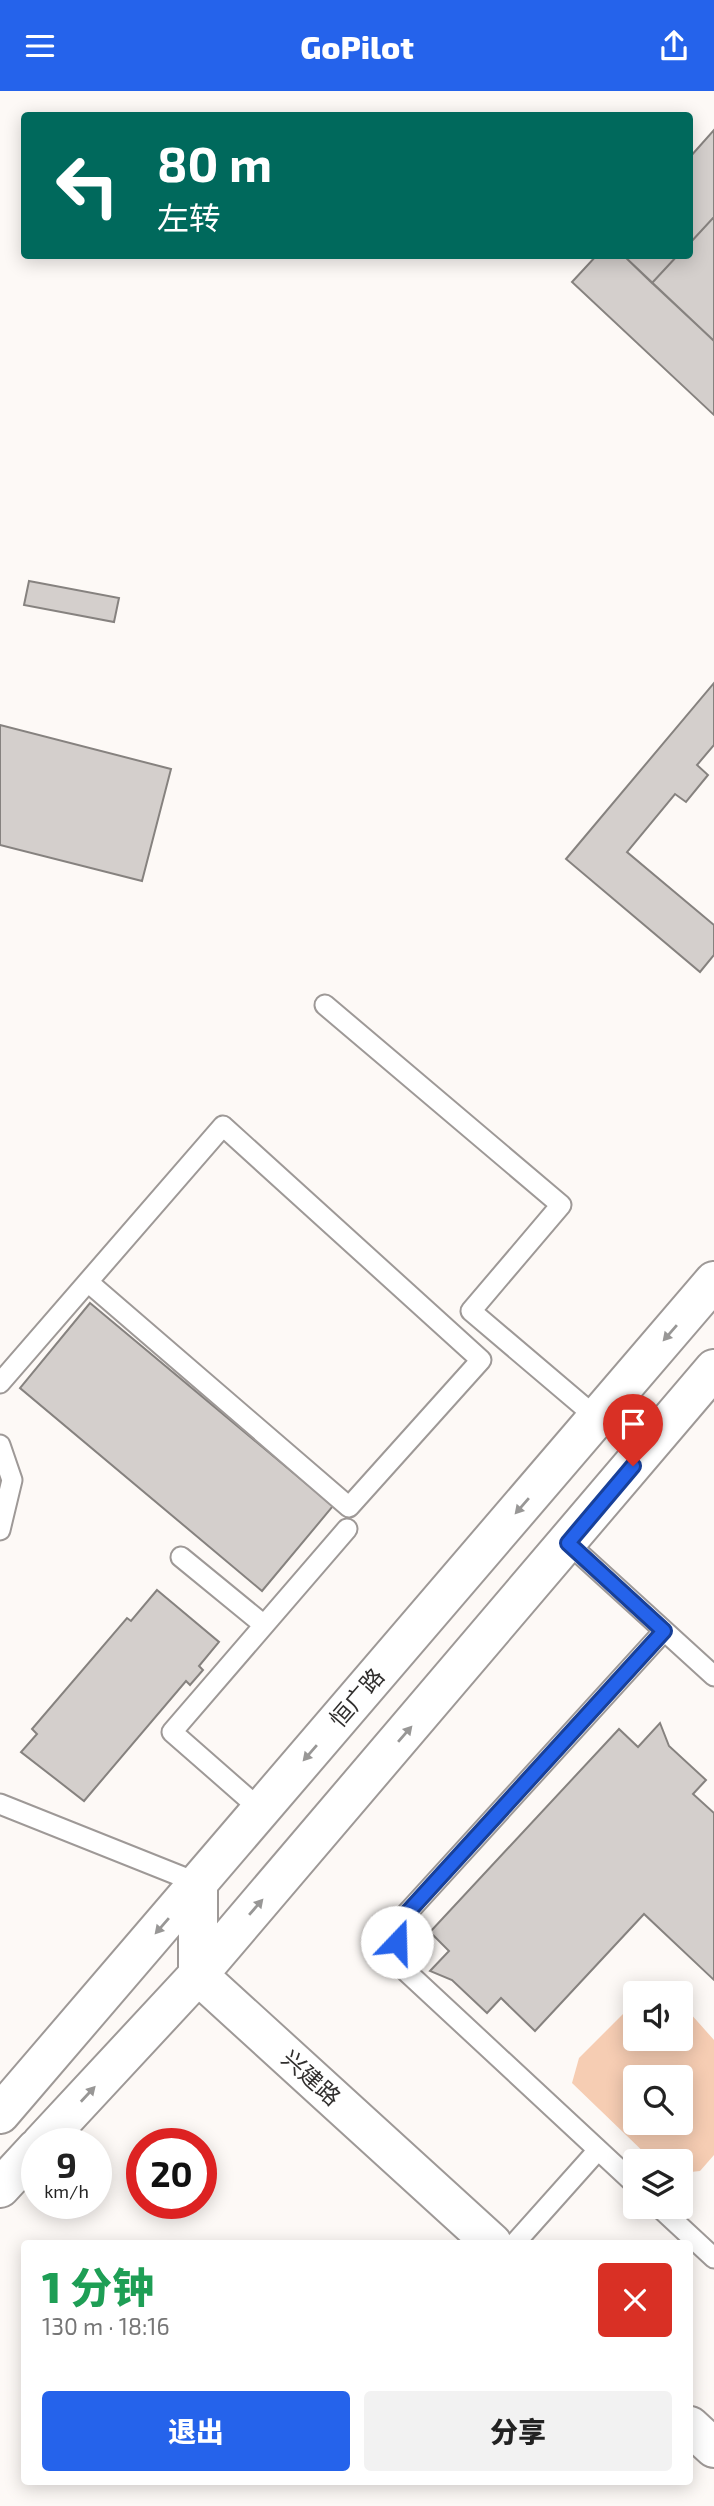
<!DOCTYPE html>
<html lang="zh">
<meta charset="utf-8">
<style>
:root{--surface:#fff;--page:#f2f2f2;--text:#222;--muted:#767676;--accent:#2563eb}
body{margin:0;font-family:"Exo 2","Noto Sans SC",sans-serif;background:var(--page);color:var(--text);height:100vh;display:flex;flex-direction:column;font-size:26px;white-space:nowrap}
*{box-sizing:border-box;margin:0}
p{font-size:23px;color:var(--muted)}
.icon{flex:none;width:38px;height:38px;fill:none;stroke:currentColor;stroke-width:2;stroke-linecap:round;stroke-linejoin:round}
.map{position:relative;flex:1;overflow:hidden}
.side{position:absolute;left:21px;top:2149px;width:672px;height:245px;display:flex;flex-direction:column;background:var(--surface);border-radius:7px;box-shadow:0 4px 18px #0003}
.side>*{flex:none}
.guide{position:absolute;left:21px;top:21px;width:672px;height:147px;border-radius:7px;box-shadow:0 4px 18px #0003;background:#00695c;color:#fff;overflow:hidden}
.controls{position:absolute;left:623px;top:1890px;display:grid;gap:14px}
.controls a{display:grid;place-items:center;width:70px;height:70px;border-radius:7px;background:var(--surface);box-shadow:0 4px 18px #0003;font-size:35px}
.speed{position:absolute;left:21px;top:2037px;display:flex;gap:14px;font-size:35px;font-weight:700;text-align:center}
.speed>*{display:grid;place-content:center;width:91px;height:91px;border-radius:50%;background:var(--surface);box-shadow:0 4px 18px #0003;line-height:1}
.speed small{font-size:18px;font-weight:400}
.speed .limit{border:10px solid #d22;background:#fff;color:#111}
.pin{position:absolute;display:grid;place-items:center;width:60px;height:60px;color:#fff;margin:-72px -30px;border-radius:50% 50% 50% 0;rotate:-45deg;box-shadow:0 0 7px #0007}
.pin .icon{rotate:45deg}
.me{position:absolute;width:77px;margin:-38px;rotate:21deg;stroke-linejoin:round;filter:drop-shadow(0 0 5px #0008)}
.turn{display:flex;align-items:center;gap:24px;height:147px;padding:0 21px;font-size:32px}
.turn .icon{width:91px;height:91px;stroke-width:2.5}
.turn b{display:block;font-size:49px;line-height:60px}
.round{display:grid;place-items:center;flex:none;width:74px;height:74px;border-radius:7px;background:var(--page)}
.head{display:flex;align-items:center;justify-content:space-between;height:119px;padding:0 21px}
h1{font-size:42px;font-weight:800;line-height:52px;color:#1e9e55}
.button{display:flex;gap:14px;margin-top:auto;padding:14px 21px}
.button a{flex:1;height:80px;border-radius:7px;background:var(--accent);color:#fff;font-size:28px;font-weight:800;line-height:80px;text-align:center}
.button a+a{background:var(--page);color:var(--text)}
header{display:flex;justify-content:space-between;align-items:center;height:91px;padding:0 21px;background:var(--accent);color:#fff;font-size:32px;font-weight:800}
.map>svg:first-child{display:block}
</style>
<header><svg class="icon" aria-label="menu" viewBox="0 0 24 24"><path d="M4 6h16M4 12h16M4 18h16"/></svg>GoPilot<svg class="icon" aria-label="share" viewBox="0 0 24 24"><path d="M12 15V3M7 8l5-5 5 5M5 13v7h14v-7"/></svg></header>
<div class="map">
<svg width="714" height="2415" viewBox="0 0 714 2415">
<rect width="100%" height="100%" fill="#fdf9f6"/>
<path fill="#f6cdb3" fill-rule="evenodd" d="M635 1911V1948H681V1912L714 1949V2064L700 2080 681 2082V2070H653L572 1992 579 1967ZM635 1986H681V2032H635Z"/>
<path fill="#d4cfcc" stroke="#86827f" stroke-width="2" d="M714 39V126L690 152V66Z
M714 126V250L652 192 678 164H690V152Z
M597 164H623L714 250V324L572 191Z
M623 164H678L652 192Z
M29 490 119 507 114 531 24 514Z
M714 592V654L697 674 708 684 686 711 675 703 627 761 714 834V864L700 881 566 768Z
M0 634 171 678 142 790 0 754Z
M90 1212 333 1415 262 1500 20 1297Z
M157 1499 219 1551 199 1575 203 1579 190 1594 186 1590 84 1710 21 1661 37 1643 32 1638 127 1527 131 1530Z
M660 1632 669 1655 706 1689 693 1703 714 1722V1889L644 1823 535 1940 501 1907 487 1922 452 1889 430 1880 449 1860 430 1841 619 1638 638 1656Z"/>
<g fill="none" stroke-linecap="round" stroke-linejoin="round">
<defs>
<path id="lane" d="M325 914 561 1114 471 1220 597 1327
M0 1292 223 1035 481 1269 349 1416 88 1191
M0 1354 12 1389 0 1439
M568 1452 714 1585
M181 1466 264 1534
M0 1713 198 1792
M261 1719 172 1641 347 1438
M635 2093 395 1870 398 1832 664 1540
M659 2116 714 2167
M515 2152 598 2059"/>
<path id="secondary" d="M198 1792V1884L492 2152
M0 2023 714 1190
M41 2053 198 1884 714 1278
M0 2097 37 2057
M690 2335 714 2357"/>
</defs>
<use href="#lane" stroke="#9e9997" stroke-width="23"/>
<use href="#secondary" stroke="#9e9997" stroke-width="42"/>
<use href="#lane" stroke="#fff" stroke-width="19"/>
<use href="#secondary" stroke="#fff" stroke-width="38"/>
</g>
<defs><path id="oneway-solid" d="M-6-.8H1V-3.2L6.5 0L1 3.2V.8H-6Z" transform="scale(1.75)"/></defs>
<g fill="#989796">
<use href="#oneway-solid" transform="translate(670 1242) rotate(131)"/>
<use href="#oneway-solid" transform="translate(522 1415) rotate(131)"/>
<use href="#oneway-solid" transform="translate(405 1643) rotate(-49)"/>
<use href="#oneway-solid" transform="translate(310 1662) rotate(131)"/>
<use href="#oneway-solid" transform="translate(256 1816) rotate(-49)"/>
<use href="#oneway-solid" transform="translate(162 1835) rotate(131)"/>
<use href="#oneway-solid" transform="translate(88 2003) rotate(-47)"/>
</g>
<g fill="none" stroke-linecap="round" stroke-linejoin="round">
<defs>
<path id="route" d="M397 1851 398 1832 664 1540 568 1452 633 1375"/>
</defs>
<use href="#route" stroke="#184099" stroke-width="18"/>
<use href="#route" stroke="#2563eb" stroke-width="12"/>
</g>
<g text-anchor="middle" stroke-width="5" stroke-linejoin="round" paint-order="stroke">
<g font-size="23" fill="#312f2e" stroke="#fff">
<text transform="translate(357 1607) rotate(-49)" y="8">恒广路</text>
<text transform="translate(311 1987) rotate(42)" y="8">兴建路</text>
</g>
</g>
</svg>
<div class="controls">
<a><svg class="icon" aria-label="sound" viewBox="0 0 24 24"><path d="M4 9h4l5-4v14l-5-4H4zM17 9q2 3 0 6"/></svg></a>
<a><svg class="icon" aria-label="search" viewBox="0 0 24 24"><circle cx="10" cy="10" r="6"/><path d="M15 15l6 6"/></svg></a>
<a><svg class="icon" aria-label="layers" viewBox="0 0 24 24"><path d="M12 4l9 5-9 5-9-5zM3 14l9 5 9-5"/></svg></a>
</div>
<div class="speed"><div>9<small>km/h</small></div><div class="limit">20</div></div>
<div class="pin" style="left:633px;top:1375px;background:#d93025"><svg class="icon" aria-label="arrive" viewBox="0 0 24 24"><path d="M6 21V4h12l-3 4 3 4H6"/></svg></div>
<svg class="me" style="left:397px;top:1851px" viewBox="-20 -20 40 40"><circle r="19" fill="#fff"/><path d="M0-13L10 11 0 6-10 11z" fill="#2563eb"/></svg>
<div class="guide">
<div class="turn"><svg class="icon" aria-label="left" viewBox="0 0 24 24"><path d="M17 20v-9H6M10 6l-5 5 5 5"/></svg><div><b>80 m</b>左转</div></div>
</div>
<section class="side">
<div class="head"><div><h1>1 分钟</h1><p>130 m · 18:16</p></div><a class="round" style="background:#d93025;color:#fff"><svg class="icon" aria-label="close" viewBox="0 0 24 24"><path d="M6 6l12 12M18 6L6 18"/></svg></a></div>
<div class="button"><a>退出</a><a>分享</a></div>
</section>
</div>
